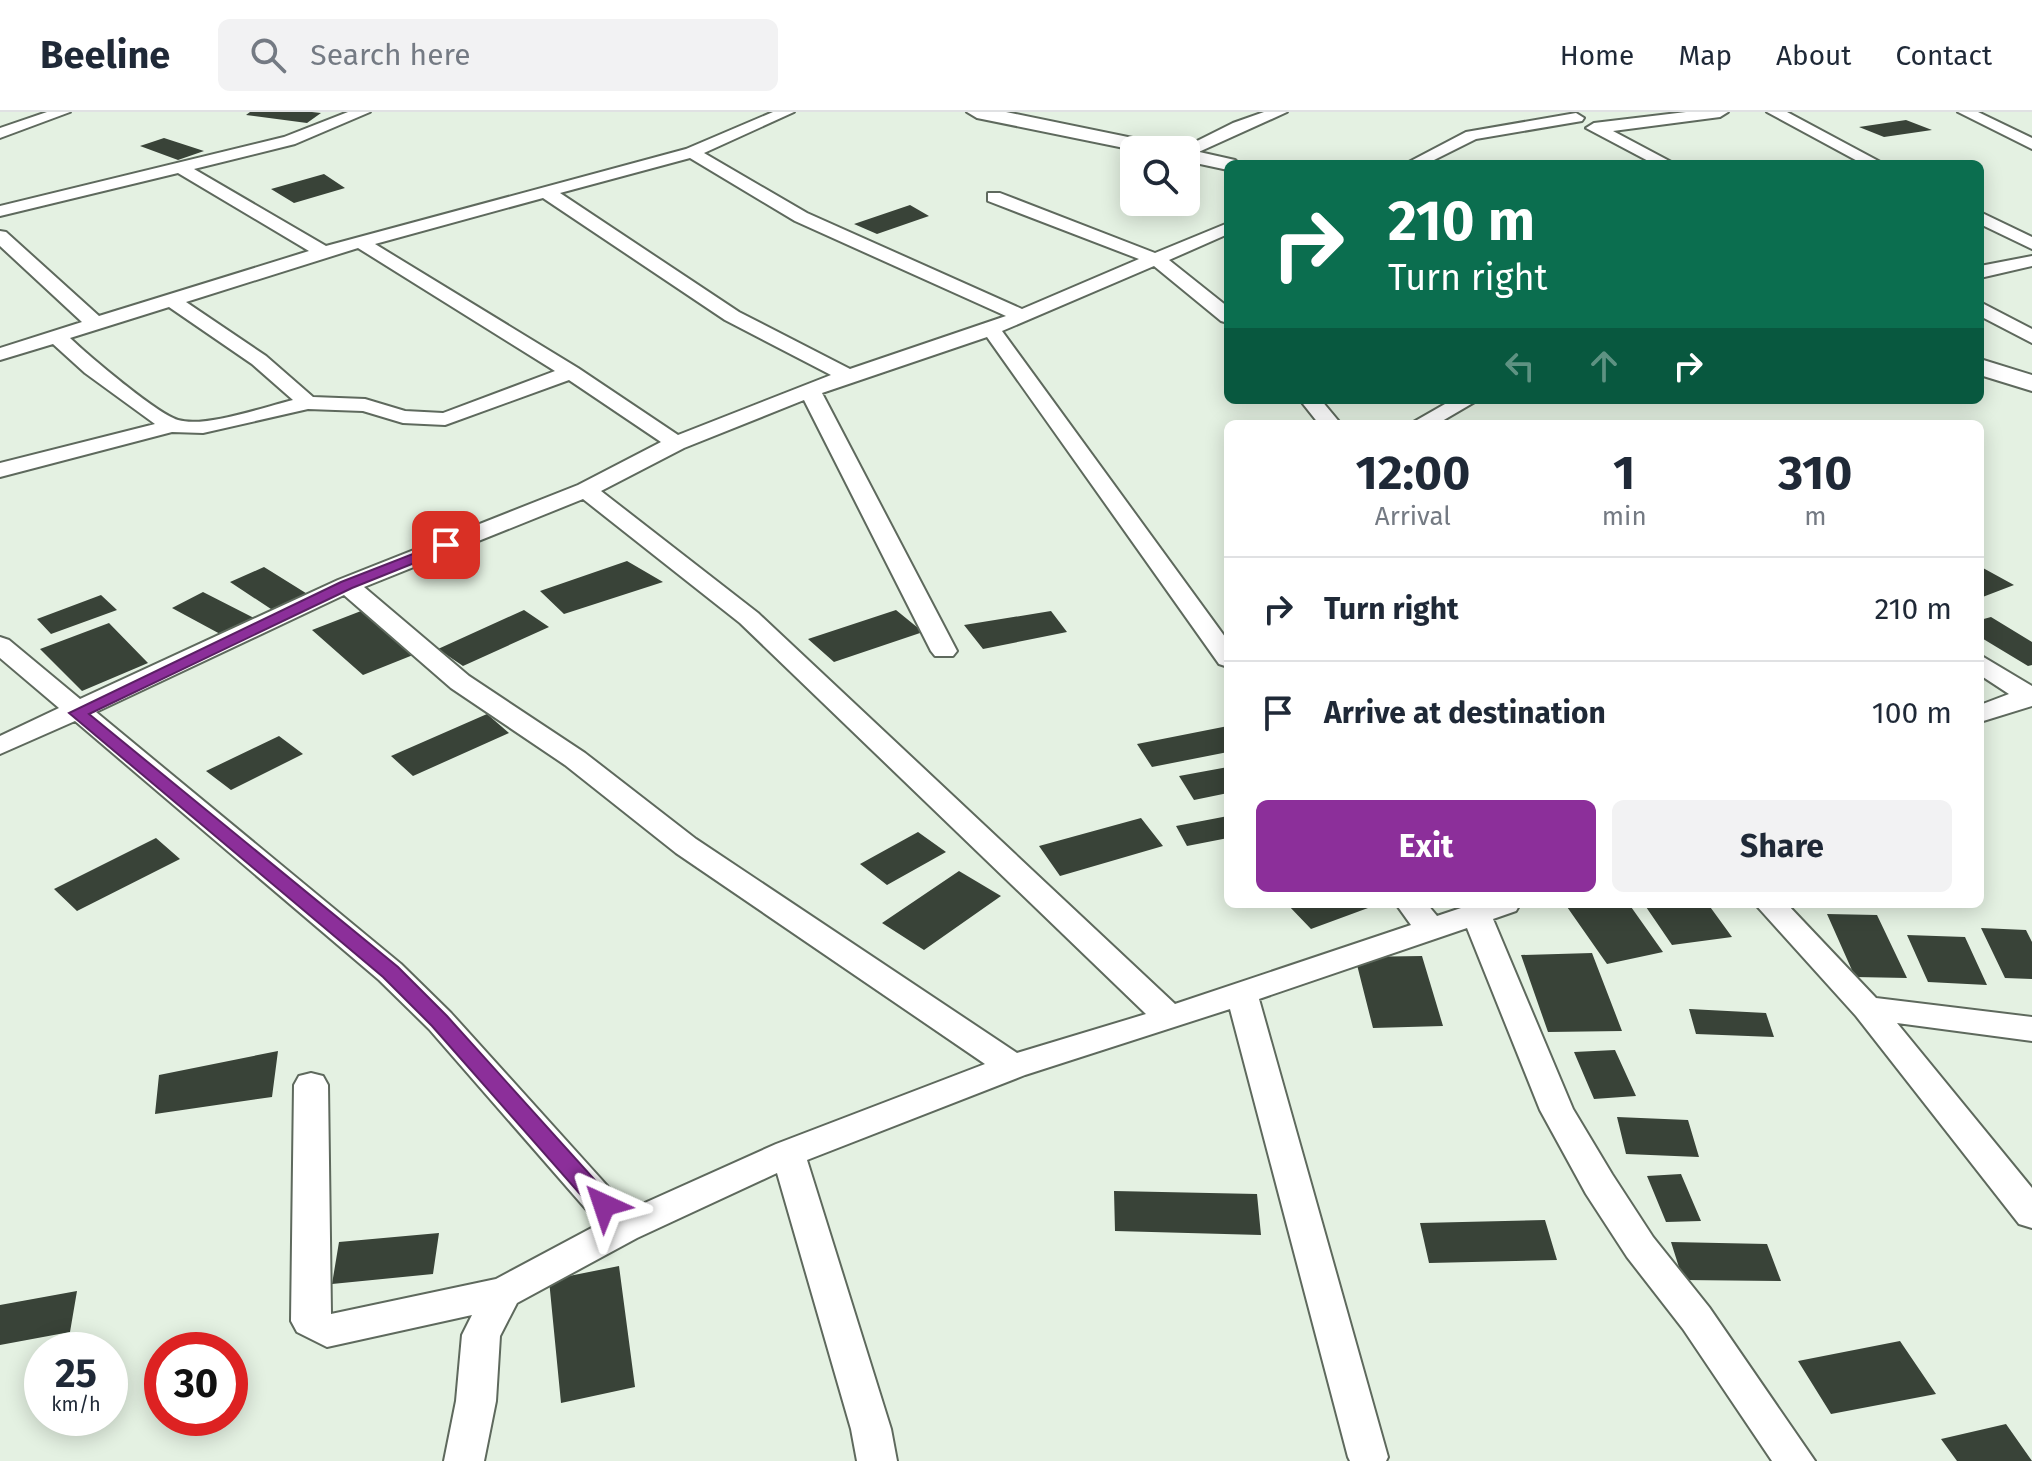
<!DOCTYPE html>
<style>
:root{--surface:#fff;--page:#f2f2f3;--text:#1f2937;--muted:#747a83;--line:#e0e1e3;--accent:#8c2f9a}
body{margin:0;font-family:"Fira Sans",sans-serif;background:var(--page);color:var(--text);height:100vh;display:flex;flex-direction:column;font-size:30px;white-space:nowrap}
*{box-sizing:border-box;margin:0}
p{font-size:26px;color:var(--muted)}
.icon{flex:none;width:44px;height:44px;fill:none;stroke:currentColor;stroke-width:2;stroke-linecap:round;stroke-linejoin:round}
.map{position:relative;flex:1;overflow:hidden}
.panel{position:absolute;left:1224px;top:308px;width:760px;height:488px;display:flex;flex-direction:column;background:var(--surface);border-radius:12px;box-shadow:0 4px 20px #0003}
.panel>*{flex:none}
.top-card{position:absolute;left:1224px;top:48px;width:760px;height:244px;border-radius:12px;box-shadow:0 4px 20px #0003;background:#0b6e4f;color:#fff;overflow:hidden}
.buttons{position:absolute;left:1120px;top:24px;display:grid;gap:16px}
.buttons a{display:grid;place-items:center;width:80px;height:80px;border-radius:12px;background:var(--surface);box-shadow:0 4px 20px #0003;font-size:40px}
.speed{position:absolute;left:24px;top:1220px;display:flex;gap:16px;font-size:40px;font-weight:700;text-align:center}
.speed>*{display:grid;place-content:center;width:104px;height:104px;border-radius:50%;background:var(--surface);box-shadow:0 4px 20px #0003;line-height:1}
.speed small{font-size:20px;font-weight:400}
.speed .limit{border:12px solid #d22;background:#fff;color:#111}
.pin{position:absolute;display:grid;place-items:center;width:68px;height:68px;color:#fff;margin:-34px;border-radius:16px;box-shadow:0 4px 12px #0006}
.me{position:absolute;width:88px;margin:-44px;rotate:318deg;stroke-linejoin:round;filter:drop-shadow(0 0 6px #0008)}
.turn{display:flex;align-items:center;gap:28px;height:168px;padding:0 32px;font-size:36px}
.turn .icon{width:104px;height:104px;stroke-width:2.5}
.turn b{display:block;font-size:56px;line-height:68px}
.lanes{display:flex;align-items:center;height:76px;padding:0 32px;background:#0003;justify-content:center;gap:40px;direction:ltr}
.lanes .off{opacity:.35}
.eta{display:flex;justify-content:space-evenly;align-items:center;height:136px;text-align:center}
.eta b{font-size:48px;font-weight:700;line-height:56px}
.action{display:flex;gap:16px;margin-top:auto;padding:16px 32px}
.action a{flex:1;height:92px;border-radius:12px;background:var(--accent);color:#fff;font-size:32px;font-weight:700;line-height:92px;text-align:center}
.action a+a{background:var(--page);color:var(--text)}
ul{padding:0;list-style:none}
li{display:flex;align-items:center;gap:24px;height:104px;padding:0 32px;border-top:2px solid var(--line)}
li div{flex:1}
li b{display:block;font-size:30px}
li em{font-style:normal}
header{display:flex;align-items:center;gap:48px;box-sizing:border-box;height:112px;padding:0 40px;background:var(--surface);border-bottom:2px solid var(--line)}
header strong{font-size:38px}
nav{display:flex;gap:44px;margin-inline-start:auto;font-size:28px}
.search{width:560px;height:72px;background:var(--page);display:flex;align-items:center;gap:20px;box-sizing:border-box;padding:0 28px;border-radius:12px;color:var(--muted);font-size:30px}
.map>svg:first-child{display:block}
</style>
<header>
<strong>Beeline</strong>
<div class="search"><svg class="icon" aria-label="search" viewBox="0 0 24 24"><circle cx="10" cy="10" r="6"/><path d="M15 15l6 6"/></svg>Search here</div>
<nav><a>Home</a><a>Map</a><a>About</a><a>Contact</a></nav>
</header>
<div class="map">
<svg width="2032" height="1349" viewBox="0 0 2032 1349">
<rect width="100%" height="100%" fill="#e4f1e2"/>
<path fill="#394338" d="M250 0H312L321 1 307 11 246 3Z
M1906 8 1932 18 1884 25 1859 15Z
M164 26 204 39 178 48 140 34Z
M324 62 345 76 294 91 271 77Z
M910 93 929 104 877 122 854 112Z
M627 449 663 470 564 502 540 479Z
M264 455 309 483 274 499 230 470Z
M1983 456 2014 473 1980 486Z
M203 480 254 506 222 523 172 496Z
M101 483 117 498 51 522 37 507Z
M524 498 549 515 463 554 438 537Z
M896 498 923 520 834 550 808 527Z
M361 499 413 543 363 563 312 518Z
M1051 499 1067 520 983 537 964 513Z
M1991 505 2032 530V553L2028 554 1980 525V508Z
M109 511 148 551 82 579 40 537Z
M487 602 509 621 413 664 391 644Z
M1228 614V640L1152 655 1137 632Z
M279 624 303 642 231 678 206 659Z
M1228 655V681L1194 688 1179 664Z
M1228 704V726L1187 734 1176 714Z
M1141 706 1163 734 1060 764 1039 734Z
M918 720 946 740 887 773 860 752Z
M156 726 180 747 77 799 54 777Z
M959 759 1001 784 924 838 882 811Z
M1287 792H1364L1368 796 1311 817Z
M1565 792H1629L1663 840 1607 852Z
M1644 792H1708L1732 825 1672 833Z
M1827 802 1877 803 1907 866 1855 865Z
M1981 816 2026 818 2032 830V867L2005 866Z
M1907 823 1965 825 1987 873 1928 870Z
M1592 841 1622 919 1548 920 1521 843Z
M1422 844 1443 914 1373 916 1355 845Z
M1689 897 1766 901 1774 925 1696 922Z
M1615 938 1636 984 1594 987 1574 940Z
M278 939 272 985 155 1002 159 963Z
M1617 1005 1688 1008 1699 1045 1626 1042Z
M1681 1062 1701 1109 1666 1110 1647 1064Z
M1114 1079 1257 1082 1261 1123 1115 1119Z
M1545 1108 1557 1148 1429 1151 1420 1111Z
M439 1121 433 1162 332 1172 339 1130Z
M1671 1130 1767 1132 1781 1169 1683 1168Z
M619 1154 635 1275 561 1291 549 1168Z
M77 1179 70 1220 0 1233V1193Z
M1900 1229 1936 1282 1831 1302 1798 1249Z
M2006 1312 2032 1349H1957L1941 1327Z"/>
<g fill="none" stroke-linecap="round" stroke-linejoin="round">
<defs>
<path id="minor" d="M47 0H70L0 26V16Z
M348 0H370L295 32 194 57 326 134 686 37 773 0H794L704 41 807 101 1022 197 1139 147 988 89V81H1000L1155 141 1228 111V122L1169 148 1228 195V211L1221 209 1154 154 1002 219 1228 529V555L1219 552 987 225 822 281 957 539 953 544H935L931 539 804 288 684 336 601 379 758 501 1175 892 1411 813 1396 792H1427L1437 804 1473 792H1520L1516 799 1493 807 1573 997 1612 1062 1653 1125 1709 1195 1815 1349H1772L1683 1217 1627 1145 1586 1082 1540 998 1467 816 1259 887 1388 1345 1386 1349H1350L1348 1345 1230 897 1025 963 807 1048 891 1317 897 1349H857L851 1317 777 1061 637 1126 517 1191 500 1224 496 1289 484 1349H444L456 1289 462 1223 472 1203 327 1235 297 1220 291 1209 294 973 299 964 311 961 323 964 328 973 331 1202 496 1167 599 1112 429 917 379 868 75 609 0 642V624L59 596 0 546V525L9 528 80 587 338 468 578 373 661 330 569 268 445 313 403 311 363 299 308 297 203 321 172 320 0 365V351L155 312 85 261 53 232 0 248V236L82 210 0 134V119L6 120 99 204 309 139 178 61 0 104V94L284 25ZM690 46 795 109 1006 204 850 257 739 200 560 81ZM543 86 725 208 831 263 678 323 578 256 375 132ZM358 136 555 259 443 301 405 299 365 287 313 285 266 244 186 190ZM169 195 252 252 293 288C264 295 205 316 178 308 156 301 89 244 70 226ZM583 387 740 511 1146 902 1017 941 696 727 585 641 469 564 364 475ZM344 483 451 576 565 653 676 741 985 952 776 1032 629 1098 451 901 401 852 96 600Z
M1264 0H1287L1192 43 1186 45V38H1179L1233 11Z
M1686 0H1728L1720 5 1613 19 1675 52H1654L1586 16 1594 11Z
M1767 0H1787L1884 52H1863Z
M1958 0H1978L2032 26V37Z
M1576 1 1584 6 1582 9 1476 27 1426 52H1405L1466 20Z
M1980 100 2032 125V137L1980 112Z
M2032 144V154L1980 166V154Z
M1980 190 2032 217V231L1980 204Z
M1300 288H1321L1341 312H1319Z
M1452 288H1478L1437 312H1410Z
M1980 543 2032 574V594L1980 610V593L2009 582 1980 563Z
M1755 792H1787L1876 886 2032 905V929L1897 911 2032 1076V1116L2019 1112 1856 904Z"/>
<path id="major" d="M967 0H1006L1162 32 1172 38H1134L977 6Z
M1186 37 1235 48 1239 52H1228V58L1186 49V38H1181Z
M1980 247 2032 263V279L1980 263Z"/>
</defs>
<use href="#minor" stroke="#5e695d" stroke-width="4"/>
<use href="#major" stroke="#5e695d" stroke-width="4"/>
<use href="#minor" fill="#fff" fill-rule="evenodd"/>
<use href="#major" fill="#fff" fill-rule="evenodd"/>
</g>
<path fill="#8c2f9a" stroke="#5b1f64" stroke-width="2" d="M446 429 454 433 452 436 352 476 89 602 398 855 447 904 612 1087 615 1093 612 1099H595L432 914 383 865 69 601 341 470Z"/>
</svg>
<div class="buttons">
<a><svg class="icon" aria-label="search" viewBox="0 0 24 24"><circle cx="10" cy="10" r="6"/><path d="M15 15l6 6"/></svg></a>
</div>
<div class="speed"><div>25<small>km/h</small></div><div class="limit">30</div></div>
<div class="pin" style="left:446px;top:433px;background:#d93025"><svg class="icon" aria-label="arrive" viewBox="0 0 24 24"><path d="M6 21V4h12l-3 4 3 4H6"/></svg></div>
<svg class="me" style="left:604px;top:1093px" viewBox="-20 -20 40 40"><path d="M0-17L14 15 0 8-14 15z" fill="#8c2f9a" stroke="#fff" stroke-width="4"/></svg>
<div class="top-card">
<div class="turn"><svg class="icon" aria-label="right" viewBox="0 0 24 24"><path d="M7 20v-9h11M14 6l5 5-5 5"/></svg><div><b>210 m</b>Turn right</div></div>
<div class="lanes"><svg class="icon off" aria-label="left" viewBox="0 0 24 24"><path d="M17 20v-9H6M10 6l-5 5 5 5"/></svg><svg class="icon off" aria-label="ahead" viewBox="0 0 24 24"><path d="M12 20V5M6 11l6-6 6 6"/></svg><svg class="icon" aria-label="right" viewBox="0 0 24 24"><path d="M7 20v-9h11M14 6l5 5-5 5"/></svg></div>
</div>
<section class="panel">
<div class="eta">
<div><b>12:00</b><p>Arrival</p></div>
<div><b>1</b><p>min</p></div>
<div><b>310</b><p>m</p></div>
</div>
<ul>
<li><svg class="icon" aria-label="right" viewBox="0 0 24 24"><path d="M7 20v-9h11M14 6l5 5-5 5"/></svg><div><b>Turn right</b></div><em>210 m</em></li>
<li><svg class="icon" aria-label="arrive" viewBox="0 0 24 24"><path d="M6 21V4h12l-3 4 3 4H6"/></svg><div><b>Arrive at destination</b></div><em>100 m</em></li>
</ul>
<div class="action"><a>Exit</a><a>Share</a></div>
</section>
</div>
